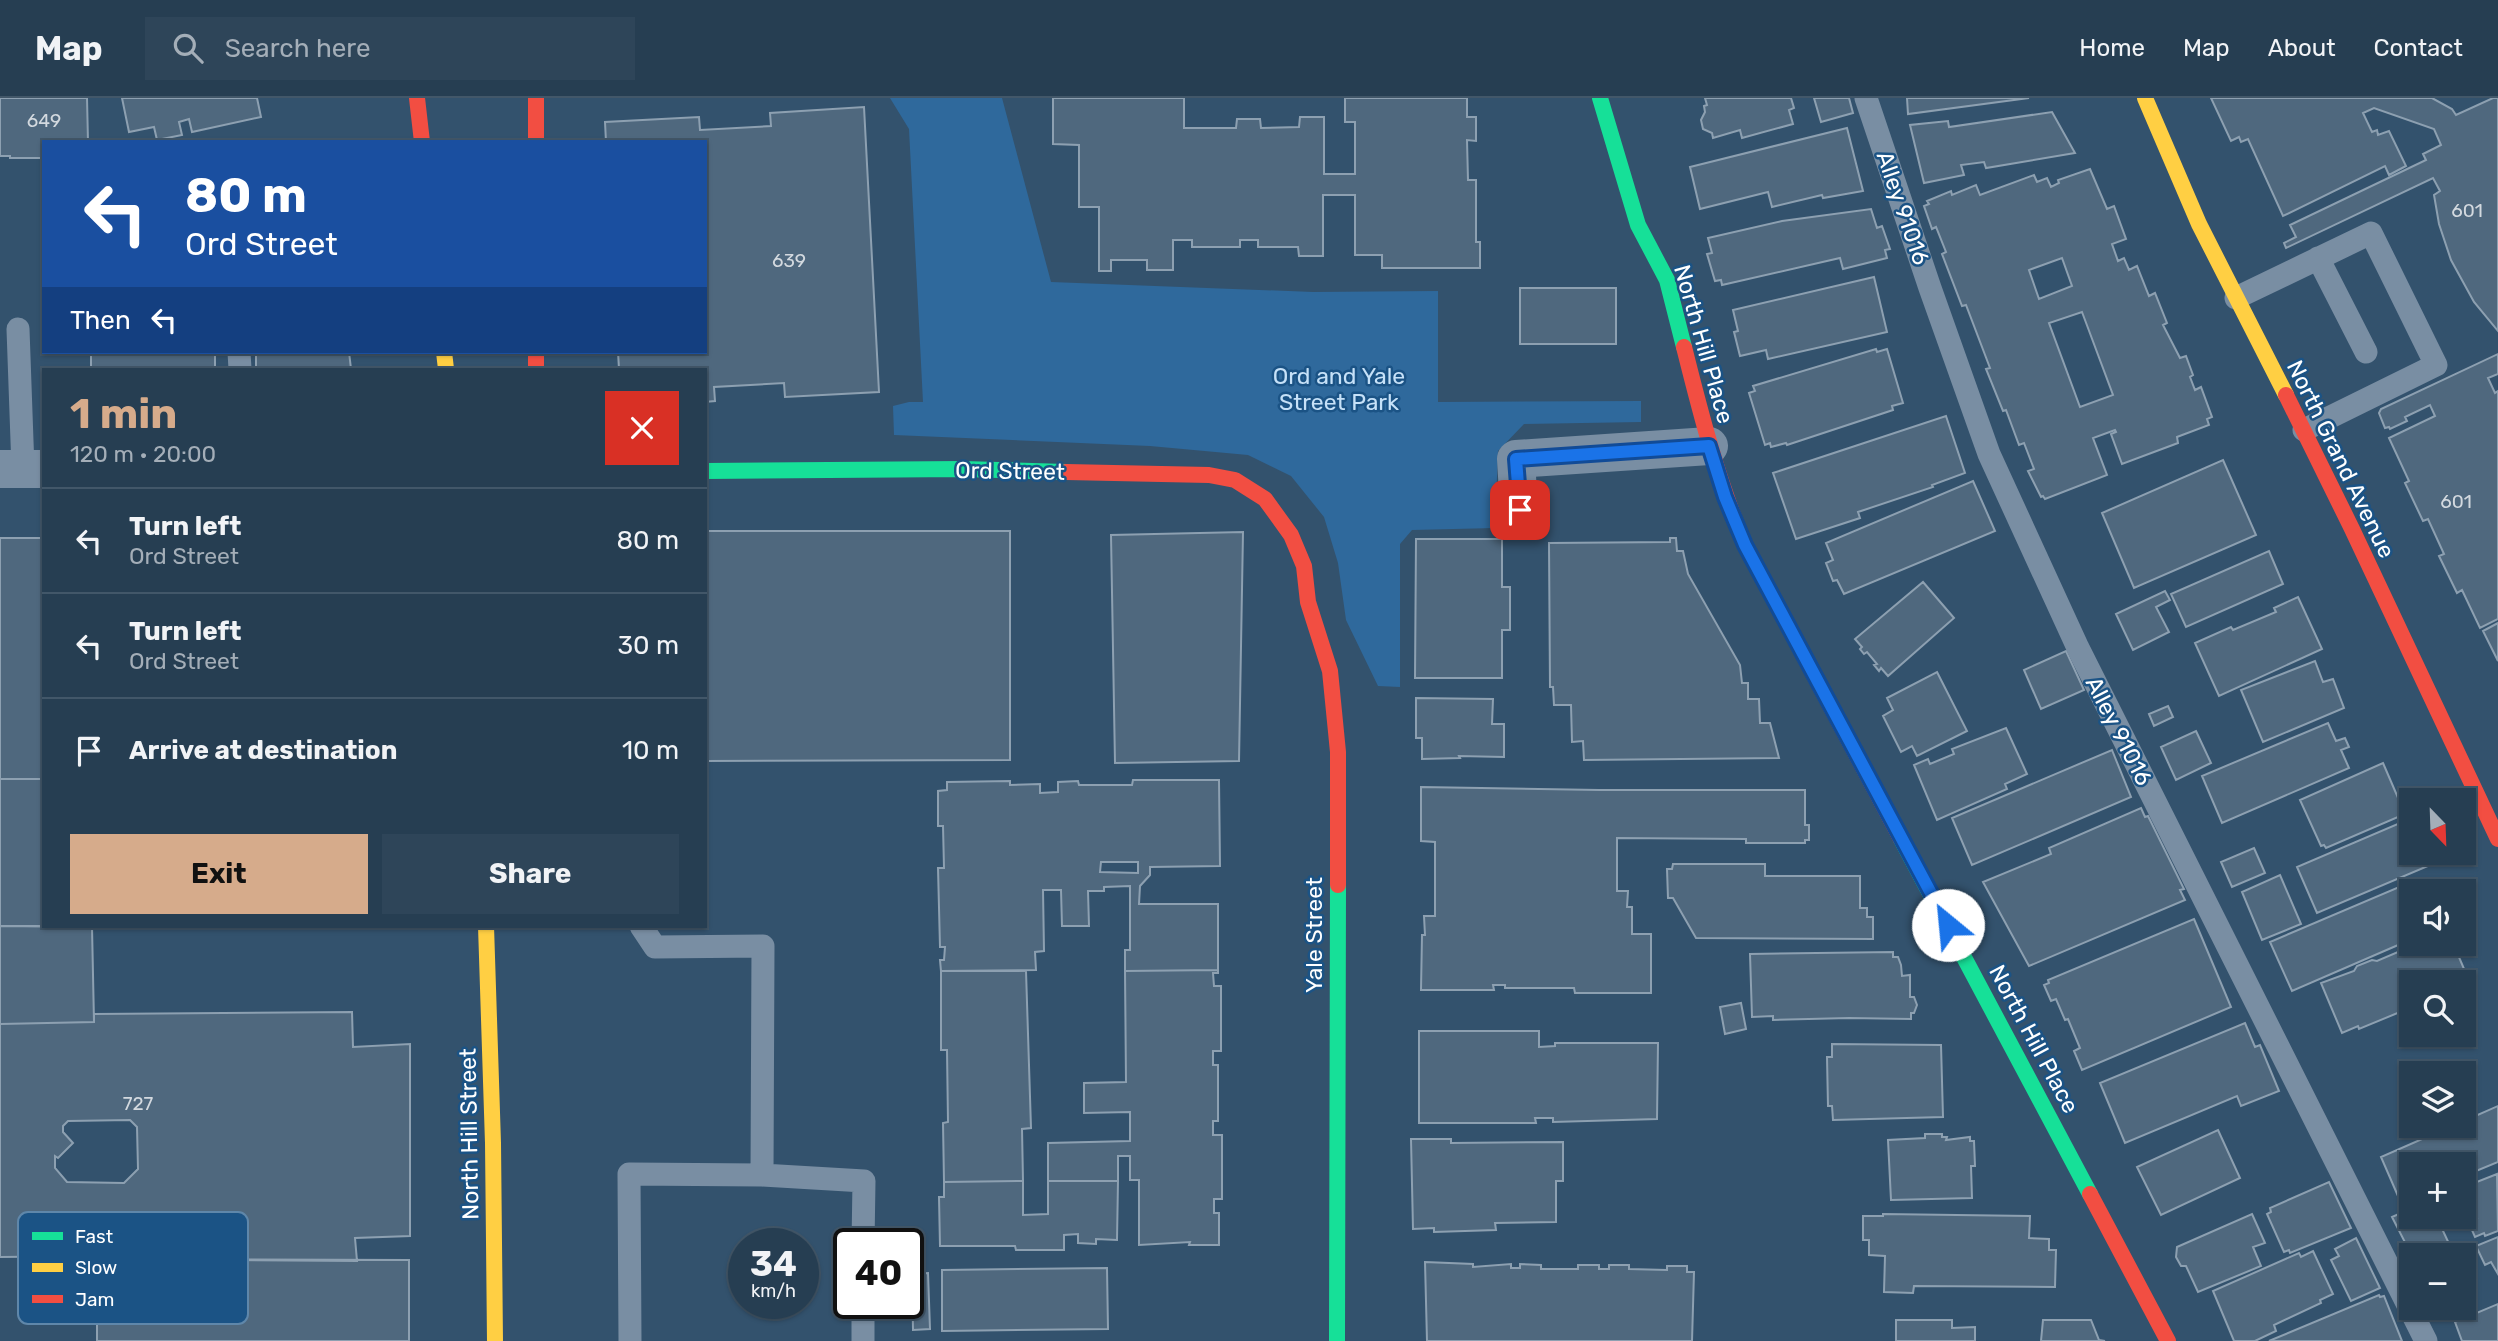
<!DOCTYPE html>
<meta charset="utf-8">
<style>
:root{--surface:#263e52;--page:#2e4559;--text:#f1f3f6;--muted:#a4aeb8;--line:#425769;--accent:#d6ab8b}
body{margin:0;font-family:Rubik,sans-serif;background:var(--page);color:var(--text);height:100vh;display:flex;flex-direction:column;font-size:26px;white-space:nowrap}
*{box-sizing:border-box;margin:0}
p{font-size:23px;color:var(--muted)}
.icon{flex:none;width:38px;height:38px;fill:none;stroke:currentColor;stroke-width:2;stroke-linecap:round;stroke-linejoin:round}
.map{position:relative;flex:1;overflow:hidden}
.sheet{position:absolute;left:42px;top:270px;width:665px;height:560px;display:flex;flex-direction:column;background:var(--surface);border-radius:0px;box-shadow:0 2px 5px #0004,0 0 0 2px var(--line)}
.sheet>*{flex:none}
.top-card{position:absolute;left:42px;top:42px;width:665px;height:214px;border-radius:0px;box-shadow:0 2px 5px #0004,0 0 0 2px var(--line);background:#1a4fa0;color:#fff;overflow:hidden}
.needle{width:46px;rotate:157deg}
.buttons{position:absolute;left:2399px;top:690px;display:grid;gap:14px}
.buttons a{display:grid;place-items:center;width:77px;height:77px;border-radius:0px;background:var(--surface);box-shadow:0 2px 5px #0004,0 0 0 2px var(--line);font-size:35px}
.speed{position:absolute;left:728px;top:1130px;display:flex;gap:14px;font-size:35px;font-weight:700;text-align:center}
.speed>*{display:grid;place-content:center;width:91px;height:91px;border-radius:50%;background:var(--surface);box-shadow:0 2px 5px #0004,0 0 0 2px var(--line);line-height:1}
.speed small{font-size:18px;font-weight:400}
.speed .limit{border:4px solid #111;border-radius:10px;background:#fff;color:#111}
.pin{position:absolute;display:grid;place-items:center;width:60px;height:60px;color:#fff;margin:-30px;border-radius:14px;box-shadow:0 4px 10px #0006}
.me{position:absolute;width:77px;margin:-38px;rotate:332deg;stroke-linejoin:round;filter:drop-shadow(0 0 5px #0008)}
.turn{display:flex;align-items:center;gap:24px;height:147px;padding:0 28px;font-size:32px}
.turn .icon{width:91px;height:91px;stroke-width:2.5}
.turn b{display:block;font-size:49px;line-height:60px}
.then{display:flex;align-items:center;height:66px;padding:0 28px;background:#0003;gap:14px;font-size:26px}
.round{display:grid;place-items:center;flex:none;width:74px;height:74px;border-radius:0px;background:var(--page)}
.overview{display:flex;align-items:center;justify-content:space-between;height:119px;padding:0 28px}
h1{font-size:42px;font-weight:700;line-height:52px;color:var(--accent)}
.button{display:flex;gap:14px;margin-top:auto;padding:14px 28px}
.button a{flex:1;height:80px;border-radius:0px;background:var(--accent);color:#111;font-size:28px;font-weight:700;line-height:80px;text-align:center}
.button a+a{background:var(--page);color:var(--text)}
ul{padding:0;list-style:none}
li{display:flex;align-items:center;gap:21px;height:105px;padding:0 28px;border-top:2px solid var(--line)}
li div{flex:1}
li b{display:block;font-size:26px}
li em{font-style:normal}
header{display:flex;align-items:center;gap:42px;box-sizing:border-box;height:98px;padding:0 35px;background:var(--surface);border-bottom:2px solid var(--line)}
header strong{font-size:33px}
nav{display:flex;gap:38px;margin-inline-start:auto;font-size:24px}
.search{width:490px;height:63px;background:var(--page);display:flex;align-items:center;gap:18px;box-sizing:border-box;padding:0 24px;border-radius:0px;color:var(--muted);font-size:26px}
.map>svg:first-child{display:block}
</style>
<header>
<strong>Map</strong>
<div class="search"><svg class="icon" aria-label="search" viewBox="0 0 24 24"><circle cx="10" cy="10" r="6"/><path d="M15 15l6 6"/></svg>Search here</div>
<nav><a>Home</a><a>Map</a><a>About</a><a>Contact</a></nav>
</header>
<div class="map">
<svg width="2498" height="1243" viewBox="0 0 2498 1243">
<rect width="100%" height="100%" fill="#33526d"/>
<path fill="#2f699c" d="M890 0H1002L1051 184 1313 194 1438 193V304L1641 303V324L1524 326 1498 353 1495 430 1412 432 1400 446V589L1378 588 1346 522 1338 465 1324 419 1291 378 1248 357 1150 348 894 337 893 308 909 304H923L909 31Z"/>
<path fill="#4f687e" stroke="#8da0b1" stroke-width="2" fill-rule="evenodd" d="M0 0H87L88 44H44V60H10V58H0Z
M122 0H257L261 19 192 34 189 21 179 24 182 37 157 42 154 29 129 34Z
M1053 0H1184V30H1236L1237 21H1260L1261 30 1299 29 1300 19H1324V76H1355V24H1345V0H1467V19H1476V43L1467 42 1468 82H1476V144H1480V170H1382V157H1355V97H1323V158H1299L1298 149H1258V142H1240V149H1192V142H1173V172H1147V162H1111V173H1099V109H1079V47L1053 46Z
M1705 0H1791L1794 10 1789 12 1793 26 1742 40 1740 32 1713 40 1712 35 1703 31 1701 22 1705 14 1704 8 1707 7Z
M1814 0H1849L1853 15 1821 24Z
M1907 0H2029L1908 16Z
M2211 0H2432L2452 11 2456 17 2493 0H2498V233L2474 204 2451 162 2439 126 2434 97 2440 93 2433 80 2286 150 2284 145 2296 139 2290 127 2426 62 2423 56 2441 47 2434 31 2374 10 2363 15 2372 34 2377 32 2378 37 2389 33 2406 68 2389 77 2385 68 2283 118 2248 41 2241 44 2239 39 2231 43Z
M864 9 879 294 785 299 784 285 714 289 715 303 705 304V271H619L618 254H705V44H606L605 24 699 19 700 32 771 28 770 15Z
M2052 14 2075 55 1986 70 1984 64 1961 67 1964 77 1924 85 1910 27 1948 23 1949 29Z
M1847 30 1863 93 1823 100 1822 97 1772 109 1768 94 1700 111 1690 69Z
M2090 71 2107 111 2114 108 2126 141 2112 146 2118 163 2124 160 2129 172 2137 168 2149 198 2155 195 2167 225 2163 227 2180 260 2186 258 2193 277 2190 279 2195 292 2201 289 2212 319 2207 321 2209 327 2177 339 2178 345 2122 366 2111 336 2116 334 2115 332 2093 340 2107 377 2045 401 2043 398 2041 399 2028 373 2034 371 2024 345 2019 347 2006 312 2003 313 1986 271 1990 270 1966 207 1962 208 1942 156 1946 154 1936 129 1932 131 1924 108 1929 106 1927 103 1951 93 1952 97 1976 87 1980 97 2034 77 2037 84 2047 80 2051 89 2059 85 2058 82ZM2062 160 2072 188 2039 201 2029 172ZM2082 214 2113 297 2080 309 2049 225Z
M1871 111 1877 130 1882 128 1890 151 1885 152 1887 160 1843 171 1840 160 1722 187 1721 182 1715 183 1707 156 1712 155 1708 140 1782 123Z
M1874 179 1887 234 1768 261 1766 252 1740 258 1734 234 1738 233 1733 212Z
M1520 190H1616V246H1520Z
M1876 251 1877 254 1887 251 1903 305 1892 308 1893 312 1787 347 1786 345 1771 349 1770 345 1765 347 1749 295 1755 293 1753 288Z
M91 254H215V271H91Z
M256 254H349L351 271H256Z
M2498 256V276L2488 280 2495 295 2498 293V521L2480 530 2462 492 2457 495 2439 458 2444 456 2428 421 2423 423 2405 385 2409 383 2389 340 2435 318 2430 307 2405 319 2407 323 2390 331 2389 329 2385 330 2379 315 2381 311Z
M1946 318 1965 375 1932 387 1933 389 1858 414 1860 420 1796 441 1773 375Z
M2223 362 2256 437 2134 490 2102 415Z
M1973 383 1995 433 1844 496 1837 482 1833 483 1826 465 1833 462 1826 445Z
M705 433H1010V662L705 663Z
M1243 434 1239 663 1115 665 1111 437Z
M0 440H44V681H0Z
M1670 440H1676L1677 453H1683L1688 476 1740 567 1742 585H1748V601H1759L1760 625H1770L1779 660 1584 662 1583 643 1572 644 1571 607H1554L1553 589H1550L1549 445 1670 444Z
M1416 441H1502V489H1510V532H1502V580H1415Z
M2269 453 2283 486 2186 529 2171 496Z
M1923 484 1954 520 1888 578 1881 570 1879 573 1874 567 1877 566 1867 554 1864 556 1860 551 1862 549 1855 541Z
M2165 493 2170 502 2156 509 2169 534 2133 552 2116 516Z
M2298 499 2322 551 2219 598 2195 545 2231 529 2233 532 2276 514 2274 510Z
M2498 525V563L2483 533Z
M2066 553 2084 592 2041 611 2024 572Z
M2315 563 2323 584 2333 581 2344 610 2263 644 2241 592Z
M1937 574 1967 633 1917 658 1912 648 1901 654 1883 618 1893 612 1887 600Z
M1416 600 1493 601 1492 626H1504V659L1459 658 1460 660 1422 661V640H1416Z
M2168 608 2173 619 2154 628 2149 616Z
M2328 625 2336 643 2345 640 2349 649 2341 652 2349 670 2222 725 2202 678Z
M2006 630 2027 676 2005 686 2007 691 1937 722 1914 667 1928 661 1930 666 1954 656 1952 651Z
M2196 633 2211 665 2176 682 2161 649Z
M2112 652 2131 699 1972 767 1952 720Z
M2383 665 2405 716 2326 750 2324 747 2321 748 2300 702Z
M0 681H44V828H78H0Z
M1133 682H1219L1220 768 1150 769V777L1140 788 1139 806H1218V872L1125 873V852H1130V788L1104 789V793H1088L1089 828H1062L1061 792H1043L1044 853 1035 854 1036 872 941 873 940 862H944L945 849H940L938 770H944L943 728H938V693L947 692V684L1010 683V687L1040 686V695L1058 694V684L1078 683 1079 687H1132ZM1101 764H1138V775L1100 774Z
M1421 689 1599 692H1805V727H1809V742H1805V745H1746V741L1617 740V793H1628L1627 809H1632V836H1651V895H1575L1574 890H1505V887H1493L1494 892H1421L1422 837H1425L1424 818H1435V744L1421 743Z
M2141 710 2145 719 2148 718 2184 791 2180 792 2185 802 2029 868 1983 784 2051 756 2049 750Z
M2400 725 2408 742 2412 741V754H2430L2435 765 2317 815 2297 769Z
M2254 750 2265 775 2232 789 2221 764Z
M1673 766H1765V778H1860V810H1867V819H1873V841L1696 840 1673 800H1668L1667 771H1672Z
M2280 777 2301 826 2262 842 2242 794Z
M2418 781 2423 793H2412V841L2292 893 2270 844Z
M2194 821 2231 909 2082 972 2074 953 2080 950 2068 921 2065 922 2056 901 2051 903 2044 887 2049 885 2048 882Z
M0 828 92 829 94 924 0 926Z
M2419 845H2453L2470 885 2464 887V884H2412V909L2359 931 2358 928 2342 935 2321 885 2354 873 2357 868 2372 862 2377 863Z
M1893 854V859H1898L1901 867 1902 878 1910 877V899H1914L1917 907 1914 915H1911V921L1849 920 1773 922V918L1752 919 1750 856Z
M1218 872V875H1213L1214 888H1221V953H1213V967H1218V1023H1213V1037H1222V1101H1214V1115H1219V1147H1189L1190 1144 1139 1147V1082H1130V1058H1118V1083H1048V1045L1130 1043V1014L1084 1015V985L1126 984 1125 873Z
M941 873H1026L1031 1030 1022 1031 1023 1083 944 1084 943 1025 948 1024 947 952H941Z
M1741 905 1746 931 1725 936 1720 909Z
M352 914 353 949 410 946V1138L355 1140 357 1163 97 1161V1158L0 1159V926L94 924V916ZM130 1022 137 1029 138 1071 124 1085 67 1084 55 1070V1058L58 1060 73 1045 63 1034V1028L68 1023Z
M2245 925 2255 949 2260 947 2279 993 2241 1008 2237 998 2125 1045 2100 985Z
M1419 933H1539V949L1555 948V945H1658L1657 1021 1553 1024V1020H1535L1536 1025H1419Z
M1832 946 1941 947 1943 1019 1833 1022 1832 1008H1828L1827 959H1832Z
M2498 1008V1064L2464 1078V1066H2412V1101L2401 1105 2381 1059 2454 1027H2464V1023Z
M2218 1032 2240 1080 2161 1117 2137 1069Z
M1925 1036H1942V1039H1947L1946 1042 1970 1039V1043H1974L1975 1068H1971L1972 1100 1891 1102 1888 1042 1925 1040Z
M1411 1041H1451V1045L1563 1044V1083H1556V1124L1495 1125 1496 1132 1434 1134V1130L1413 1131Z
M2497 1076 2498 1133 2485 1138 2484 1135 2475 1139 2468 1123 2477 1120 2472 1103 2475 1101 2469 1087Z
M1023 1083V1117L1048 1116V1083H1118L1117 1142 1096 1141V1146L1078 1145V1136L1064 1137V1152H1016L1015 1148H940L939 1099H944V1084Z
M2329 1084 2351 1130 2290 1155 2289 1152 2284 1154 2267 1116 2271 1114 2270 1110Z
M2412 1110V1118H2436L2452 1152 2441 1157 2412 1158 2392 1119Z
M1883 1116 2030 1118 2029 1140 2049 1141V1152H2056L2055 1189 1914 1188 1913 1195 1884 1194 1885 1158 1869 1157V1142H1863V1118H1883Z
M2252 1116 2265 1145 2253 1149 2261 1168 2198 1194 2186 1168H2181L2176 1159 2177 1149Z
M2498 1139V1176L2491 1164 2485 1167 2476 1148Z
M2356 1140 2380 1190 2351 1203 2331 1162 2339 1158 2335 1151Z
M2313 1153 2333 1196 2320 1202 2321 1205 2274 1227 2276 1233 2255 1243H2234L2213 1193 2299 1155 2301 1159Z
M97 1161 409 1162V1243H97Z
M1425 1164 1473 1166V1169L1511 1166V1170H1520V1166L1541 1167V1171H1578V1167H1599V1171H1609V1167H1629V1171L1667 1172V1168H1687V1174H1694L1692 1243H1427Z
M1107 1170 1108 1231 942 1233V1172Z
M928 1175 930 1231 913 1232 912 1176Z
M2379 1197 2380 1199 2384 1198 2402 1243H2269Z
M2498 1206V1243H2462L2455 1224Z
M1896 1222H1952V1230L1975 1229V1243H1896Z
M2043 1222H2091L2099 1242 2105 1243H2041Z"/>
<g fill="none" stroke-linecap="round" stroke-linejoin="round">
<path stroke="#798ea3" stroke-width="23" d="M1866 0 1930 190 1989 356 2078 550 2426 1243
M2318 160 2366 254
M2236 200 2371 135 2436 267 2304 332
M18 231 23 371
M239 254 240 271
M762 1077 864 1083 863 1146
M630 1243 629 1076 762 1077 763 848 655 849 641 828
M863 1243V1206"/>
<path stroke="#798ea3" stroke-width="38" d="M0 371H44
M1519 412 1516 361 1709 348"/>
<path stroke="#16e098" stroke-width="16" d="M1600 0 1638 127 1667 182 1684 249
M705 373 962 371 1066 374
M1901 741 2090 1096
M1337 1243 1338 787"/>
<path stroke="#ffcf43" stroke-width="16" d="M2145 0 2199 126 2286 297
M444 254 446 271
M486 828 493 1045 495 1243"/>
<path stroke="#f24e42" stroke-width="16" d="M417 0 422 44
M536 0V44
M1684 249C1701 317 1718 383 1745 447L1901 741
M536 254V271
M2286 297 2352 431 2498 741
M1066 374 1209 377 1235 382 1265 401 1291 437 1304 468 1308 504 1330 573 1338 654V787
M2090 1096 2168 1243"/>
</g>
<g fill="none" stroke-linecap="round" stroke-linejoin="round">
<defs>
<path id="route" d="M1520 412 1516 361 1709 348 1725 399 1745 447 1948 827"/>
</defs>
<use href="#route" stroke="#114b97" stroke-width="18"/>
<use href="#route" stroke="#1a73e8" stroke-width="12"/>
</g>
<g text-anchor="middle" stroke-width="5" stroke-linejoin="round" paint-order="stroke">
<g font-size="19" fill="#d3d9df">
<text x="44" y="29">649</text>
<text x="2467" y="119">601</text>
<text x="789" y="169">639</text>
<text x="2456" y="410">601</text>
<text x="138" y="1012">727</text>
</g>
<g font-size="23" fill="#fff" stroke="#1b5385">
<text transform="translate(1903 110) rotate(71)" y="8">Alley 91016</text>
<text transform="translate(1704 246) rotate(74)" y="8">North Hill Place</text>
<text transform="translate(2341 361) rotate(64)" y="8">North Grand Avenue</text>
<text transform="translate(1010 373) rotate(1)" y="8">Ord Street</text>
<text transform="translate(2119 633) rotate(63)" y="8">Alley 91016</text>
<text transform="translate(1314 837) rotate(-90)" y="8">Yale Street</text>
<text transform="translate(2034 941) rotate(62)" y="8">North Hill Place</text>
<text transform="translate(469 1036) rotate(-91)" y="8">North Hill Street</text>
</g>
<g font-size="23" fill="#c6e1f8" stroke="#1b5385">
<text x="1339" y="286">Ord and Yale<tspan x="1339" dy="26">Street Park</tspan></text>
</g>
</g>
<rect x="18" y="1114" width="230" height="112" rx="10" fill="#1b5385" stroke="#5f87aa" stroke-width="2"/>
<rect x="32" y="1134" width="31" height="8" fill="#16e098"/>
<rect x="32" y="1165" width="31" height="9" fill="#ffcf43"/>
<rect x="32" y="1197" width="31" height="8" fill="#f24e42"/>
<g font-size="19" fill="#fff">
<text x="75" y="1145">Fast</text>
<text x="75" y="1176">Slow</text>
<text x="75" y="1208">Jam</text>
</g>
</svg>
<div class="buttons">
<a><svg class="needle" viewBox="-14 -14 28 28"><path d="M0-13l5 13h-10z" fill="#e53935"/><path d="M0 13l5-13h-10z" fill="#a4aeb8"/></svg></a>
<a><svg class="icon" aria-label="sound" viewBox="0 0 24 24"><path d="M4 9h4l5-4v14l-5-4H4zM17 9q2 3 0 6"/></svg></a>
<a><svg class="icon" aria-label="search" viewBox="0 0 24 24"><circle cx="10" cy="10" r="6"/><path d="M15 15l6 6"/></svg></a>
<a><svg class="icon" aria-label="layers" viewBox="0 0 24 24"><path d="M12 4l9 5-9 5-9-5zM3 14l9 5 9-5"/></svg></a>
<a>+</a>
<a>−</a>
</div>
<div class="speed"><div>34<small>km/h</small></div><div class="limit">40</div></div>
<div class="pin" style="left:1520px;top:412px;background:#d93025"><svg class="icon" aria-label="arrive" viewBox="0 0 24 24"><path d="M6 21V4h12l-3 4 3 4H6"/></svg></div>
<svg class="me" style="left:1948px;top:827px" viewBox="-20 -20 40 40"><circle r="19" fill="#fff"/><path d="M0-13L10 11 0 6-10 11z" fill="#1a73e8"/></svg>
<div class="top-card">
<div class="turn"><svg class="icon" aria-label="left" viewBox="0 0 24 24"><path d="M17 20v-9H6M10 6l-5 5 5 5"/></svg><div><b>80 m</b>Ord Street</div></div>
<div class="then">Then<svg class="icon" aria-label="left" viewBox="0 0 24 24"><path d="M17 20v-9H6M10 6l-5 5 5 5"/></svg></div>
</div>
<section class="sheet">
<div class="overview"><div><h1>1 min</h1><p>120 m · 20:00</p></div><a class="round" style="background:#d93025;color:#fff"><svg class="icon" aria-label="close" viewBox="0 0 24 24"><path d="M6 6l12 12M18 6L6 18"/></svg></a></div>
<ul>
<li><svg class="icon" aria-label="left" viewBox="0 0 24 24"><path d="M17 20v-9H6M10 6l-5 5 5 5"/></svg><div><b>Turn left</b><p>Ord Street</p></div><em>80 m</em></li>
<li><svg class="icon" aria-label="left" viewBox="0 0 24 24"><path d="M17 20v-9H6M10 6l-5 5 5 5"/></svg><div><b>Turn left</b><p>Ord Street</p></div><em>30 m</em></li>
<li><svg class="icon" aria-label="arrive" viewBox="0 0 24 24"><path d="M6 21V4h12l-3 4 3 4H6"/></svg><div><b>Arrive at destination</b></div><em>10 m</em></li>
</ul>
<div class="button"><a>Exit</a><a>Share</a></div>
</section>
</div>
